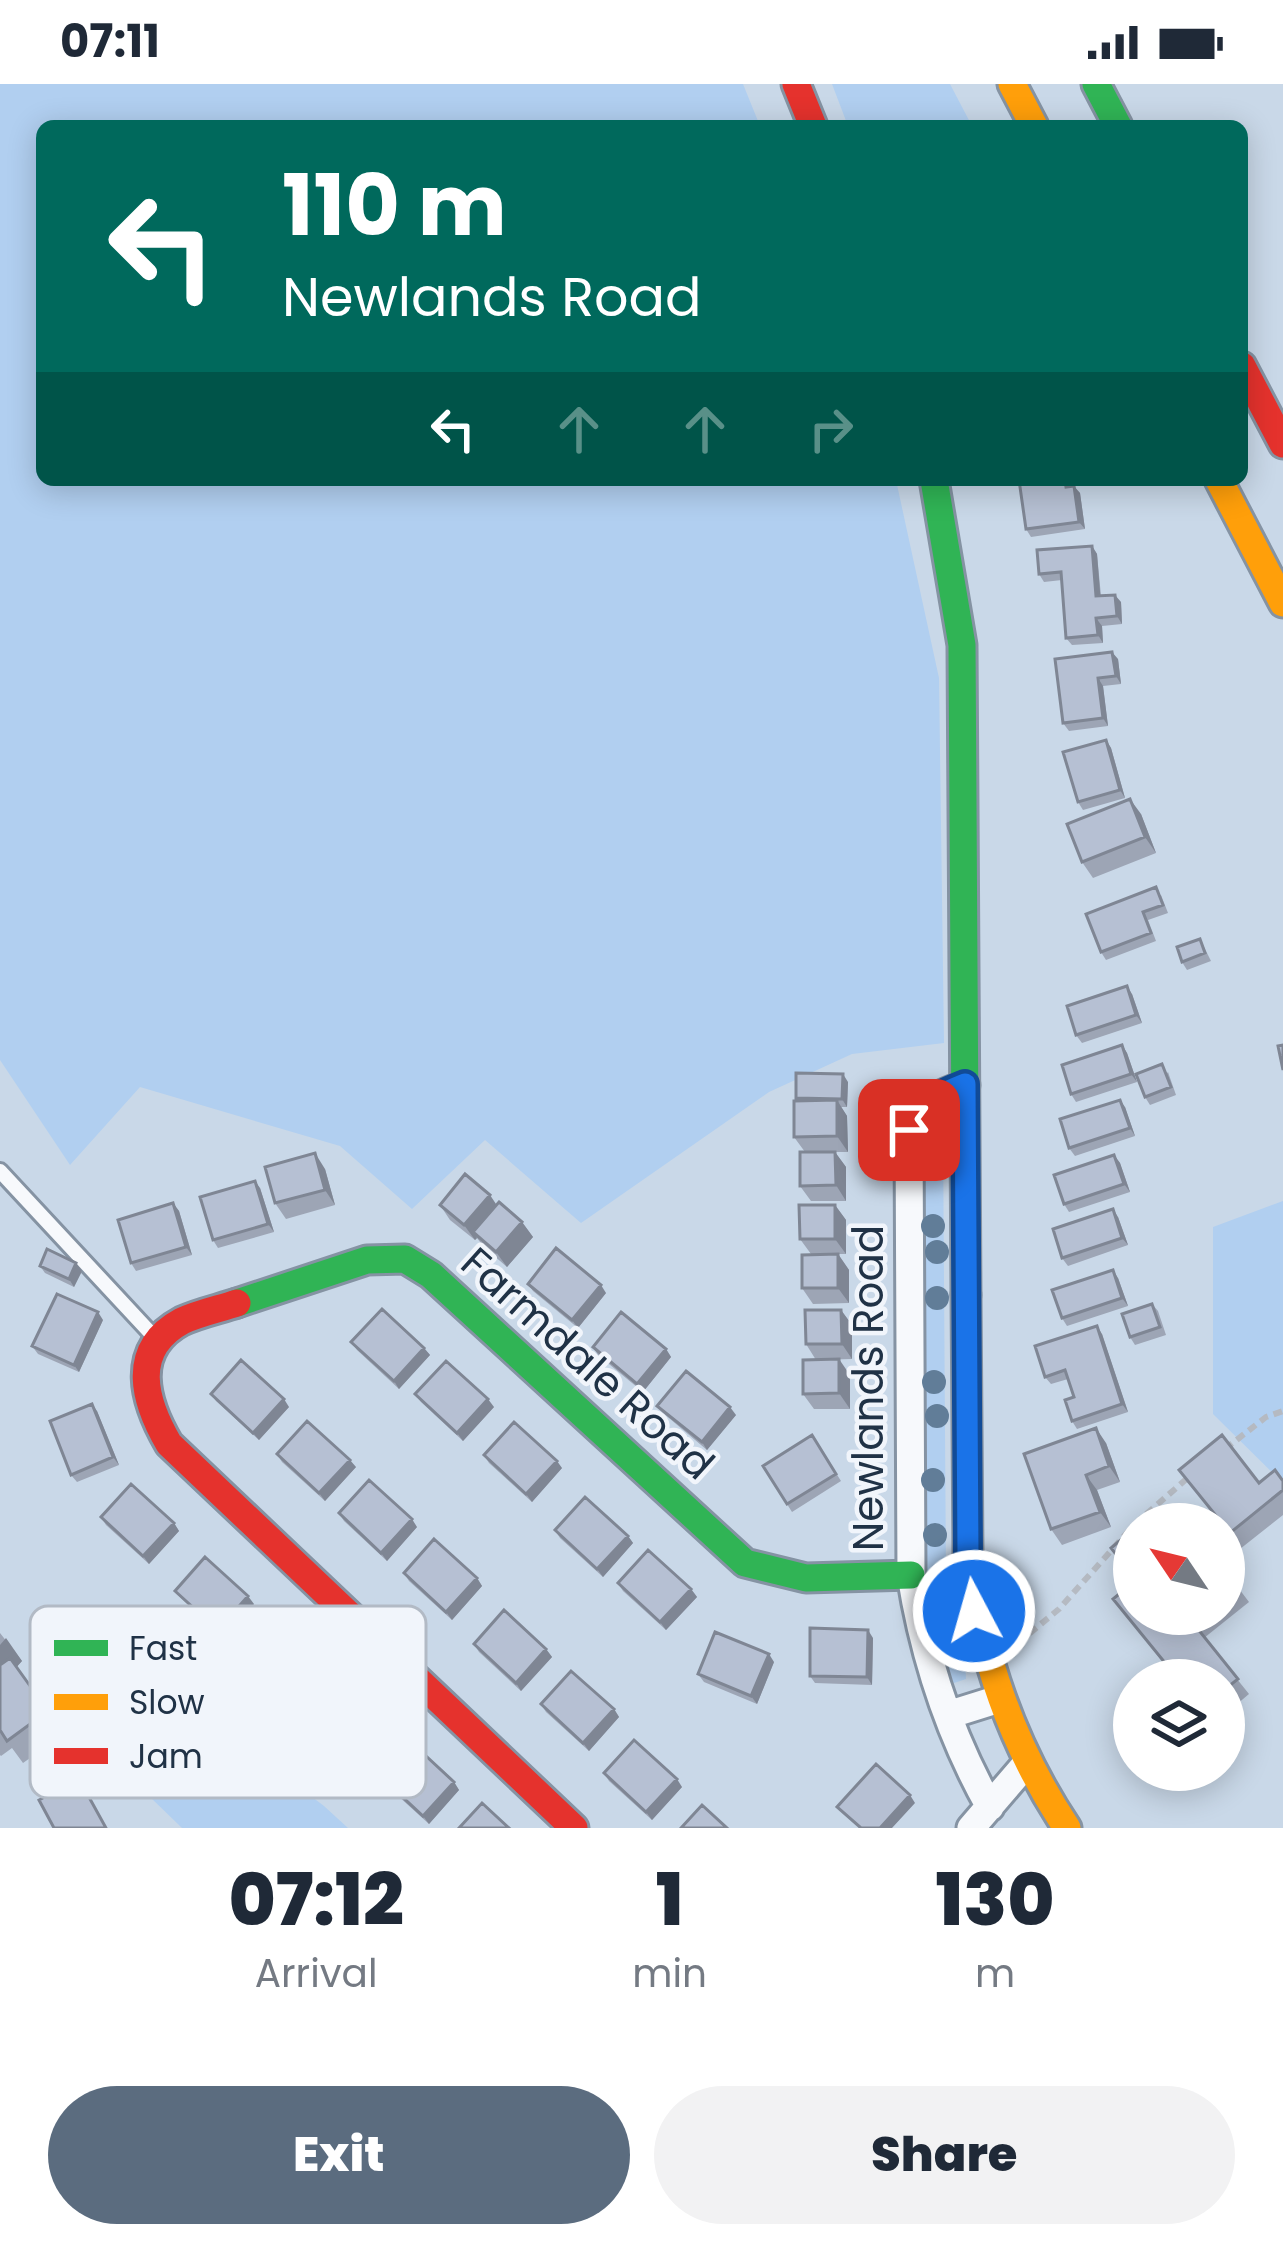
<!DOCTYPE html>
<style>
:root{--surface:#fff;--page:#f2f2f3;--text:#1f2937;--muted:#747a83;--accent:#5b6c7f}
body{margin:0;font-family:Poppins,sans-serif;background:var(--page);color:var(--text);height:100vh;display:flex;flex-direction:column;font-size:45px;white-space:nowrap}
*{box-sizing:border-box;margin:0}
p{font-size:39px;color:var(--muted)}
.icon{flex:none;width:66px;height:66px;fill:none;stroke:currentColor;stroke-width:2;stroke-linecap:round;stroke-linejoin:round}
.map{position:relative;height:1744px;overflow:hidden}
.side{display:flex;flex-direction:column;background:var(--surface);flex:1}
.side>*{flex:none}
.hud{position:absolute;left:36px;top:36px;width:1212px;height:366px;border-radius:18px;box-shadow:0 6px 30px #0003;background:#00695c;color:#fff;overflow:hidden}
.needle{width:78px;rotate:305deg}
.buttons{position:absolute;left:1113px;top:1419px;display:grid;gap:24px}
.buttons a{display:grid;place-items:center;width:132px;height:132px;border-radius:50%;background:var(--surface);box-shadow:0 6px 30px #0003;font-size:60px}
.pin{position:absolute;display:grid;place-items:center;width:102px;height:102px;color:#fff;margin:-51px;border-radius:24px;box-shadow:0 6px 18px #0006}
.me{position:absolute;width:132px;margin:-66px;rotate:354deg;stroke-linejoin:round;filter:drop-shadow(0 0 9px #0008)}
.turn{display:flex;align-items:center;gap:42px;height:252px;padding:0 48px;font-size:54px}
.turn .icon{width:156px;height:156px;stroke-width:2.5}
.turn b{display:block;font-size:84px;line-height:102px}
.lanes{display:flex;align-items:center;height:114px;padding:0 48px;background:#0003;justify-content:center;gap:60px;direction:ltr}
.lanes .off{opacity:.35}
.eta{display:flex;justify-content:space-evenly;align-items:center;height:204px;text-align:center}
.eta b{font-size:72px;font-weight:800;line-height:84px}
.button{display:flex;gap:24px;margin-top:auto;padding:24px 48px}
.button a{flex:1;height:138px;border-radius:72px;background:var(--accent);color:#fff;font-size:48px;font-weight:800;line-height:138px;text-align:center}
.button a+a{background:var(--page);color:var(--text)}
.status{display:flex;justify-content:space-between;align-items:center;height:84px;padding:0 60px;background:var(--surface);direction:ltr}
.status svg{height:33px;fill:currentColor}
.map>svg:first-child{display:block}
</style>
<div class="status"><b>07:11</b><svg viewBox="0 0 49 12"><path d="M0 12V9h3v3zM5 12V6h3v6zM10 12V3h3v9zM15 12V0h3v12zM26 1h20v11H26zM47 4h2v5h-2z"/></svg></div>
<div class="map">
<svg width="1283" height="1744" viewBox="0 0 1283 1744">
<rect width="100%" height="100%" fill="#c9d8e8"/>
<path fill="#b1cff0" d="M0 0H743L760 42H42V396H896L939 594 944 959 852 970 769 1008 581 1139 485 1056 412 1125 340 1062 140 1003 70 1081 0 976Z
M832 0H950L972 42H848Z
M943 1047 946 1494 965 1571 966 1595 954 1599 944 1590 923 1491 920 1064 924 1053Z
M1283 1117V1399L1213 1330V1143Z
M102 1581H138L324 1722 348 1744H182L149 1712 66 1656 70 1625Z"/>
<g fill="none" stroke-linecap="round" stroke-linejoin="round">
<defs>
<path id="lane" d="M0 1087 158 1257"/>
<path id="street" d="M965 1001C938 1011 920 1018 909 1046L911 1491C924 1573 949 1650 990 1723
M948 1631 999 1615
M971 1744 1026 1680"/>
<path id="fast" d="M1096 0 1118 42
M934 396 962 561 966 1211
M237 1219 367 1176 405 1175 431 1191 745 1479 806 1494 911 1491"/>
<path id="slow" d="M1012 0 1034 42
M1219 396 1283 519
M966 1211 968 1473C982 1572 1011 1660 1067 1744"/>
<path id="jam" d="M796 0 813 42
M1242 282 1283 360
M237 1219C219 1225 199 1229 182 1237 128 1266 145 1319 169 1360L574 1744"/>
</defs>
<use href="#lane" stroke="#8593a3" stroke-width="20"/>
<use href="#street" stroke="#8593a3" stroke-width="33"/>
<use href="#fast" stroke="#8593a3" stroke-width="33"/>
<use href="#slow" stroke="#8593a3" stroke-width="33"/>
<use href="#jam" stroke="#8593a3" stroke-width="33"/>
<path stroke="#b5bac2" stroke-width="6" stroke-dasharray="9 6" stroke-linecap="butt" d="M1225 1365 1266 1333 1283 1327
M1135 1440 1191 1391
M1018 1559 1059 1525 1134 1441"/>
<use href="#lane" stroke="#f7f9fc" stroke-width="14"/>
<use href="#street" stroke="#f7f9fc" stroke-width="27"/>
<use href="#fast" stroke="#30b455" stroke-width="27"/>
<use href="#slow" stroke="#ff9f0a" stroke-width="27"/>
<use href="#jam" stroke="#e5322d" stroke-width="27"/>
</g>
<g fill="#617d98">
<circle cx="937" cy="1066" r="12"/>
<circle cx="933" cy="1142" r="12"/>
<circle cx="937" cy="1168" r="12"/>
<circle cx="937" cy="1214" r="12"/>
<circle cx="934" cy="1298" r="12"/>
<circle cx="937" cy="1332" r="12"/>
<circle cx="933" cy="1396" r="12"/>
<circle cx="935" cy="1451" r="12"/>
<circle cx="940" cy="1507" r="12"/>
</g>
<path fill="#9da5b5" d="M1019 396H1070V402L1080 409 1085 445 1031 453 1026 445Z
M1092 462 1097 470 1101 512 1121 518 1122 540 1102 542 1103 559 1072 561 1066 554 1062 496 1044 498 1039 490Z
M1055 575H1118L1121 600 1103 602 1108 642 1069 647 1063 639Z
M1106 656 1111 664 1125 714 1083 726 1078 718Z
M1141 730 1156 769 1093 794 1082 778Z
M1161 811 1168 829 1148 836 1156 857 1106 876 1101 868Z
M1200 855 1211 877 1187 886 1182 878Z
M1132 910 1142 939 1082 959 1076 951Z
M1122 961 1127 969 1137 998 1076 1018 1071 1010Z
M1168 988 1176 1011 1150 1021 1145 1013Z
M848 998 847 1023H841L847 1032 848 1068H835L846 1083V1117H811L800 1102 805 1068 794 1053 798 1017 796 1014Z
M1125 1023 1135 1052 1075 1072 1069 1064Z
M1114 1071 1120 1079 1130 1108 1069 1128 1064 1120Z
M325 1085 335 1121 286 1135 275 1119Z
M260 1104 274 1148 218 1164 213 1156Z
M173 1119 179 1127 192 1171 136 1187 131 1179Z
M496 1120 522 1138 533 1153 507 1183 484 1163 477 1154 475 1156 450 1136 440 1121Z
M835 1121 846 1136V1170H838L849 1186V1219L813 1220 802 1204 811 1170 800 1155Z
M1118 1133 1128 1161 1068 1182 1062 1174Z
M40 1182 82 1187 74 1203 45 1189Z
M1118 1194 1128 1222 1067 1242 1062 1234Z
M528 1200 606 1209 578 1244 533 1207Z
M1152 1220 1158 1227 1166 1251 1135 1261 1130 1253Z
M841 1226 852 1241V1275L816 1276 806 1260Z
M103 1236 79 1288 38 1270 32 1262Z
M1102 1250 1128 1328 1077 1345 1072 1337 1074 1313 1068 1295 1051 1300 1045 1293Z
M351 1258 424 1264 430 1271 399 1305 357 1266Z
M593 1263 666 1265 671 1273 643 1308 598 1271Z
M850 1291V1325H814L803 1310Z
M211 1310 289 1323 259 1356 216 1317Z
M415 1310 494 1323 463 1357 421 1318Z
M657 1322 736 1331 707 1366 663 1329Z
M97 1327 119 1381 77 1398 71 1391Z
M812 1351 841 1397 792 1428 763 1382Z
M1106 1359 1120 1398 1097 1406 1111 1443 1062 1461 1051 1445Z
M277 1370 356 1383 325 1417 282 1378Z
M484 1371 562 1384 532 1418 489 1379Z
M1179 1386 1259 1399 1283 1397V1431L1240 1465 1224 1444V1440H1221Z
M339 1429 417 1443 387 1477 344 1437Z
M101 1433 174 1439 179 1447 149 1480 106 1441Z
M555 1446 628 1452 633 1459 603 1493 560 1454Z
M1224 1485 1249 1518 1204 1554 1249 1610 1224 1631V1596H1177L1113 1515 1134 1530H1224Z
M404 1489 477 1494 482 1502 452 1536 409 1497Z
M618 1499 691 1505 697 1513 666 1546 623 1507Z
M175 1507 254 1520 223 1554 181 1514Z
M0 1549 22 1577 16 1583 64 1650 23 1679 12 1664 1 1672 0 1671Z
M873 1554 872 1601 815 1599 810 1592Z
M474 1560 546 1565 552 1573 521 1607 479 1568Z
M243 1569 317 1575 322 1583 291 1616 249 1577Z
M774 1578 757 1620 704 1598 698 1590Z
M541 1620 614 1625 619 1633 589 1667 546 1628Z
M317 1633 389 1638 395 1646 364 1680 322 1641Z
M604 1689 682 1703 652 1736 609 1697Z
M381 1693 454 1698 459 1706 429 1740 386 1701Z"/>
<path fill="#7f8694" d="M1074 402 1080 409 1085 445 1079 438Z
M1092 462 1097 470 1101 520 1096 512Z
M1115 511 1121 518 1122 540 1117 532Z
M1096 534 1102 542 1103 559 1098 551Z
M1112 568 1118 575 1121 600 1116 592Z
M1098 594 1103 602 1108 642 1103 634Z
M1106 656 1111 664 1125 714 1120 706Z
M1130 715 1141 730 1156 769 1145 753Z
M1127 902 1132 910 1142 939 1136 931Z
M1122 961 1127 969 1137 998 1131 990Z
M843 990 848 998 847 1023 842 1015Z
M837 1016 847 1032 848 1068 837 1052Z
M1120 1016 1125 1023 1135 1052 1130 1044Z
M835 1068 846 1083V1117L836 1101Z
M315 1069 325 1085 335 1121 325 1106Z
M1114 1071 1120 1079 1130 1108 1124 1100Z
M255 1097 260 1104 274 1148 268 1140Z
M490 1111 500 1126 473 1148 477 1154 475 1156 464 1141Z
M173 1119 179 1127 192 1171 186 1163Z
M835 1121 846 1136V1170L835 1155Z
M1113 1125 1118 1133 1128 1161 1122 1154Z
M522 1138 533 1153 507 1183 496 1168Z
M838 1170 849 1186V1219L838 1204Z
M76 1179 82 1187 74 1203 69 1195Z
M1113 1186 1118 1194 1128 1222 1122 1214Z
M601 1201 606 1209 578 1244 572 1236Z
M841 1226 852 1241V1275L842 1260Z
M98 1228 103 1236 79 1288 74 1281Z
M1097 1242 1102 1250 1128 1328 1122 1320Z
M424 1264 430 1271 399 1305 394 1297Z
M666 1265 671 1273 643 1308 637 1300Z
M839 1275 850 1291V1325L839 1309Z
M284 1315 289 1323 259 1356 253 1349Z
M488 1315 494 1323 463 1357 457 1349Z
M92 1320 97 1327 119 1381 113 1373Z
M730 1323 736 1331 707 1366 702 1358Z
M1096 1344 1106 1359 1120 1398 1109 1382Z
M350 1376 356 1383 325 1417 319 1409Z
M557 1377 562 1384 532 1418 526 1410Z
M1086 1391 1097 1406 1111 1443 1100 1428Z
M412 1435 417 1443 387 1477 381 1469Z
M174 1439 179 1447 149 1480 143 1472Z
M628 1452 633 1459 603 1493 597 1485Z
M477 1494 482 1502 452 1536 446 1528Z
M691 1505 697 1513 666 1546 660 1538Z
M248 1512 254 1520 223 1554 218 1546Z
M868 1546 873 1554 872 1601 867 1593Z
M6 1554 22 1577 0 1602V1561Z
M546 1565 552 1573 521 1607 516 1599Z
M769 1570 774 1578 757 1620 751 1612Z
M317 1575 322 1583 291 1616 286 1609Z
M614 1625 619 1633 589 1667 583 1659Z
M389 1638 395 1646 364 1680 359 1672Z
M677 1695 682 1703 652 1736 646 1728Z
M454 1698 459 1706 429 1740 423 1732Z
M910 1711 915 1719 892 1744H880Z"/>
<path fill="#b6c0d3" stroke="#7f8694" stroke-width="3" d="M1019 396H1065L1066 403 1074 402 1079 438 1026 445Z
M1092 462 1096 512 1115 511 1117 532 1096 534 1098 551 1066 554 1061 488 1039 490 1037 466Z
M1112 568 1116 592 1098 594 1103 634 1063 639 1055 575Z
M1106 656 1120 706 1078 718 1063 668Z
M1130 715 1145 753 1082 778 1067 740Z
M1156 803 1163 821 1143 828 1151 849 1101 868 1086 830Z
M1200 855 1205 869 1182 878 1177 863Z
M1127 902 1136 931 1076 951 1067 922Z
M1122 961 1131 990 1071 1010 1062 981Z
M1283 961V986L1278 962Z
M1162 980 1171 1003 1145 1013 1136 990Z
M796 989 843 990 842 1015 796 1014Z
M837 1016V1052L794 1053V1017Z
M1120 1016 1130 1044 1069 1064 1060 1035Z
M800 1068H835L836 1101 800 1102Z
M315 1069 325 1106 275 1119 265 1083Z
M1114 1071 1124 1100 1064 1120 1054 1091Z
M465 1090 490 1111 464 1141 440 1121Z
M255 1097 268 1140 213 1156 200 1113Z
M499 1118 522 1138 496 1168 473 1148Z
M173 1119 186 1163 131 1179 118 1136Z
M799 1121H835V1155H800Z
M1113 1125 1122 1154 1062 1174 1053 1145Z
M556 1164 601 1201 572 1236 528 1200Z
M47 1165 76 1179 69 1195 40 1182Z
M838 1170V1204H802V1171Z
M1113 1186 1122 1214 1062 1234 1052 1206Z
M57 1210 98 1228 74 1281 32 1262Z
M1152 1220 1160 1243 1130 1253 1122 1230Z
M382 1225 424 1264 394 1297 351 1258Z
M805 1226H841L842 1260H806Z
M621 1228 666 1265 637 1300 593 1263Z
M1097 1242 1122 1320 1072 1337 1065 1316 1074 1313 1065 1286 1045 1293 1035 1262Z
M839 1275V1309L803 1310V1276Z
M241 1276 284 1315 253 1349 211 1310Z
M446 1277 488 1315 457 1349 415 1310Z
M686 1287 730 1323 702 1358 657 1322Z
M92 1320 113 1373 71 1391 50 1337Z
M307 1337 350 1376 319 1409 277 1370Z
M514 1338 557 1377 526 1410 484 1371Z
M1096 1344 1109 1382 1086 1391 1100 1428 1051 1445 1024 1370Z
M812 1351 836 1390 787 1420 763 1382Z
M1222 1351 1259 1399 1275 1386 1283 1397V1406L1230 1449 1179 1386Z
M369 1396 412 1435 381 1469 339 1429Z
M131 1400 174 1439 143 1472 101 1433Z
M585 1413 628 1452 597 1485 555 1446Z
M1134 1445V1493L1111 1464Z
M434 1455 477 1494 446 1528 404 1489Z
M648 1466 691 1505 660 1538 618 1499Z
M205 1473 248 1512 218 1546 175 1507Z
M1224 1485 1238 1502 1224 1514Z
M1134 1498V1530H1204L1193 1539 1238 1595 1224 1606V1596H1179L1113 1515Z
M504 1526 546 1565 516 1599 474 1560Z
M810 1544 868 1546 867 1593 810 1592Z
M715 1548 769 1570 751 1612 698 1590Z
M10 1574 48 1627 7 1657 0 1646V1581Z
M571 1587 614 1625 583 1659 541 1620Z
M634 1656 677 1695 646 1728 604 1689Z
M412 1659 454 1698 423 1732 381 1693Z
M876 1680 910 1711 880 1744H861L837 1723Z
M79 1695 106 1744H54L39 1716Z
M482 1719 509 1744H459Z
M702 1721 727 1744H681Z"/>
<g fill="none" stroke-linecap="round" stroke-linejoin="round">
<defs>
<path id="route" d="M909 1046C919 1018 938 1011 965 1000L968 1473 974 1527"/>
</defs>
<use href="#route" stroke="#114b97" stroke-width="30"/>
<use href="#route" stroke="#1a73e8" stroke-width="21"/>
</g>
<g text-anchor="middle" stroke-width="9" stroke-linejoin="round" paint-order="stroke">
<g font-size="42" fill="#203246" stroke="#f1f5fb">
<text transform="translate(588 1279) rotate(42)" y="15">Farmdale Road</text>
<text transform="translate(868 1304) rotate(-90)" y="15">Newlands Road</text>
</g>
</g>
<rect x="30" y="1522" width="396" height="192" rx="18" fill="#f1f5fb" stroke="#b2bac5" stroke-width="3"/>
<rect x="54" y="1556" width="54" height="16" fill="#30b455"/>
<rect x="54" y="1610" width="54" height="16" fill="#ff9f0a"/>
<rect x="54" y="1664" width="54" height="16" fill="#e5322d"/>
<g font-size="33" fill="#203246">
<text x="129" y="1576">Fast</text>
<text x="129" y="1630">Slow</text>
<text x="129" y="1684">Jam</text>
</g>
</svg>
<div class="buttons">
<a><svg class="needle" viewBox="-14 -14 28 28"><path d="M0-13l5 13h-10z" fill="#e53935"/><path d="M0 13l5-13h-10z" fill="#747a83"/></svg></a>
<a><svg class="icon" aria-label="layers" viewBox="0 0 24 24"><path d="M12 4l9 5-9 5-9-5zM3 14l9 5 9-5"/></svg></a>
</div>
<div class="pin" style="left:909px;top:1046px;background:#d93025"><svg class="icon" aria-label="arrive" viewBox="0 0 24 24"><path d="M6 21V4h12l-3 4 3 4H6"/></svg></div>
<svg class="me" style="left:974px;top:1527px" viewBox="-20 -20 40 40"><circle r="17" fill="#1a73e8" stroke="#fff" stroke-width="3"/><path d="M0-11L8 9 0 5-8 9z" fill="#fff"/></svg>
<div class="hud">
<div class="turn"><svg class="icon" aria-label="left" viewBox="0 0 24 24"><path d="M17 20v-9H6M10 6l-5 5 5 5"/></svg><div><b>110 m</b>Newlands Road</div></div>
<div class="lanes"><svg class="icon" aria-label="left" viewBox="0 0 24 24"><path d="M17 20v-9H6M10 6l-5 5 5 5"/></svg><svg class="icon off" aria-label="ahead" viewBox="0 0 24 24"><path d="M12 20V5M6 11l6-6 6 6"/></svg><svg class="icon off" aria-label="ahead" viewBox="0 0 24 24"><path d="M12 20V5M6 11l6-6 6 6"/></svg><svg class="icon off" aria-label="right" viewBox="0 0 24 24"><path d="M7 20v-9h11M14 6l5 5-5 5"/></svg></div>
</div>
</div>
<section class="side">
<div class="eta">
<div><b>07:12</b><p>Arrival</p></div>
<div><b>1</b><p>min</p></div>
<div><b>130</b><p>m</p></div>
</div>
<div class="button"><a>Exit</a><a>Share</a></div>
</section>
